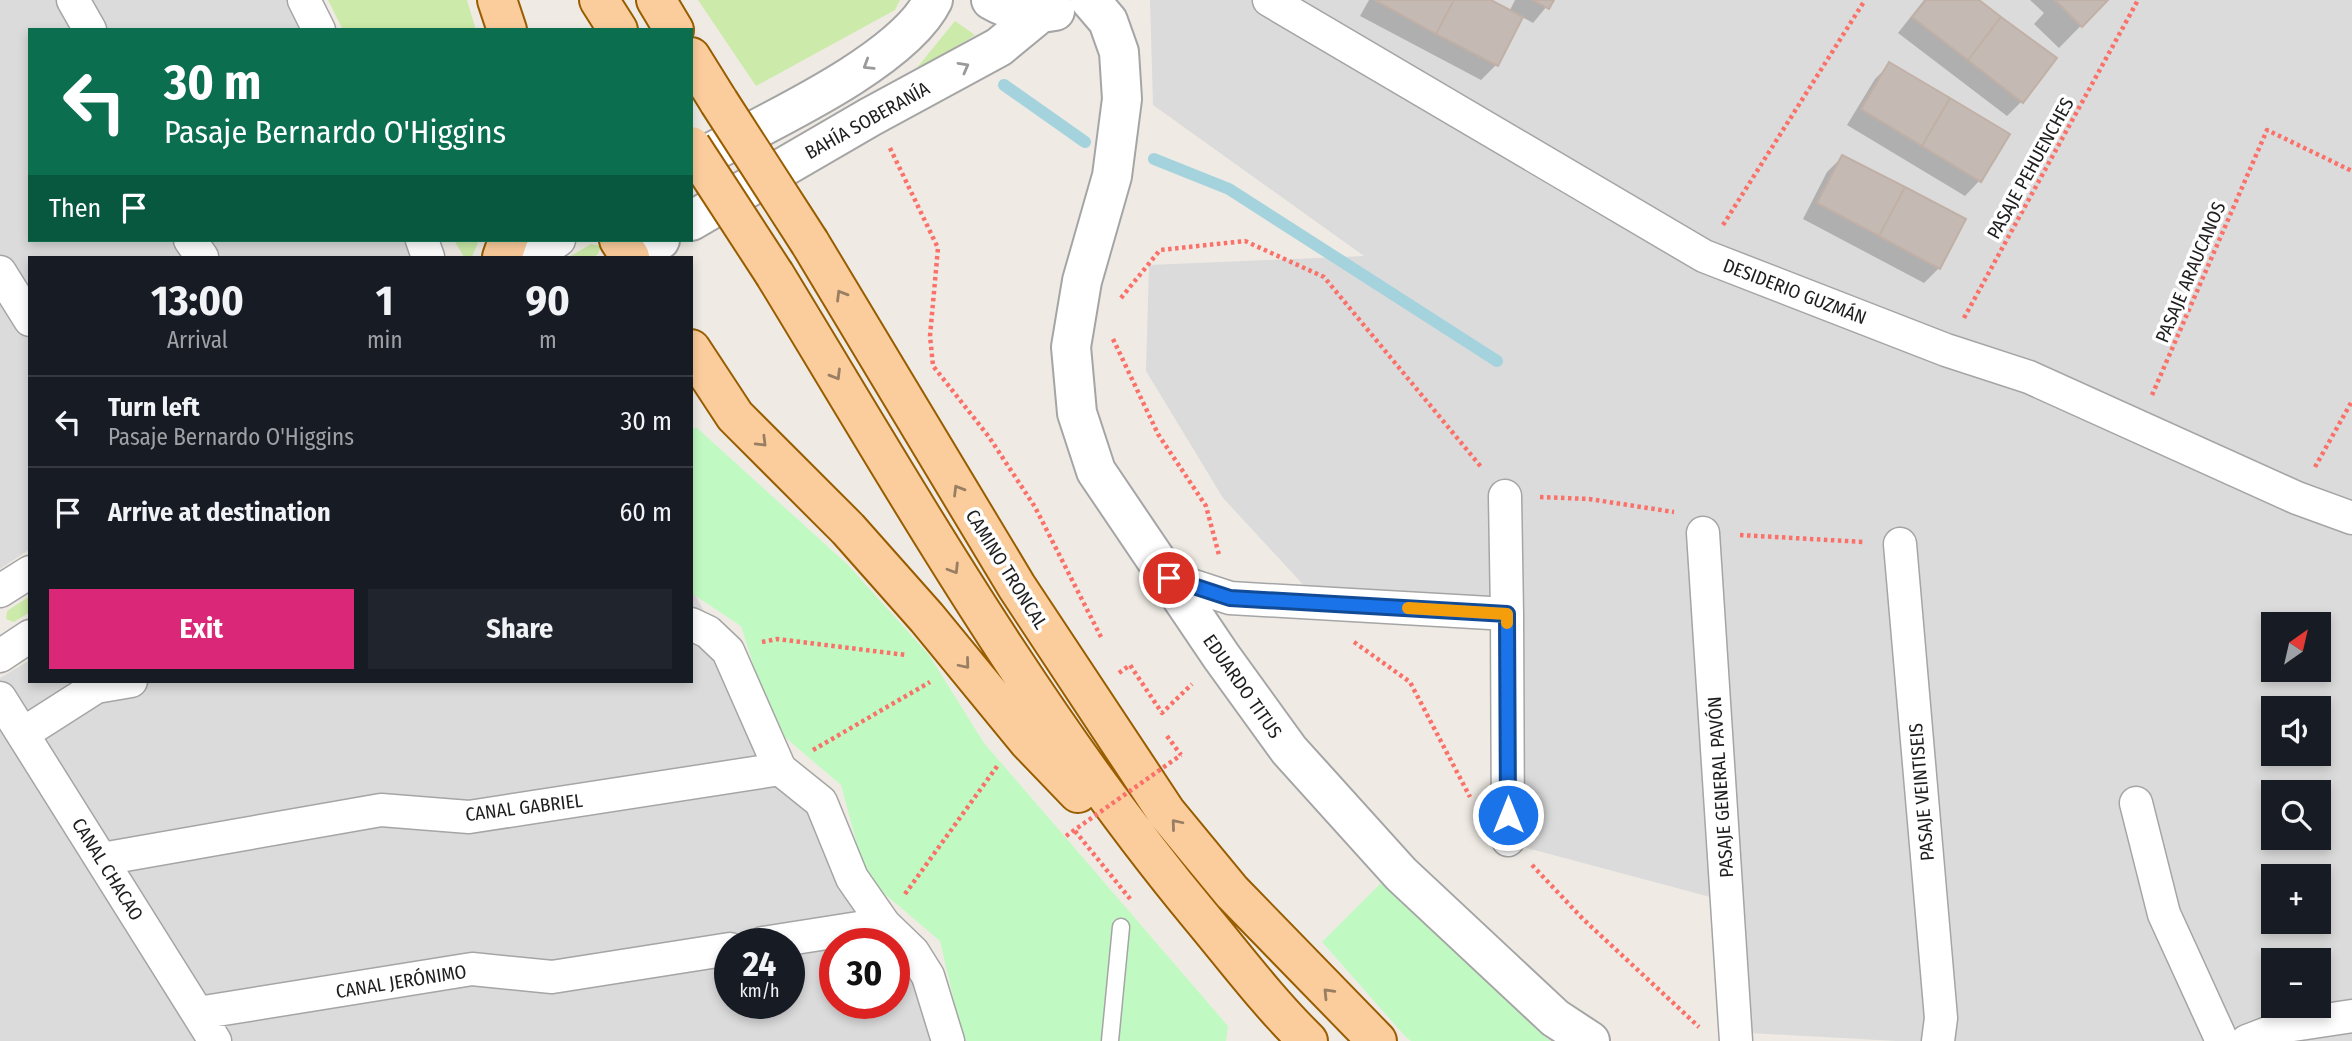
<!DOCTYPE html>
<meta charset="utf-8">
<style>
:root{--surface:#171b24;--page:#20242c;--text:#f1f3f6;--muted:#9ea1a6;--line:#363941;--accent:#db2777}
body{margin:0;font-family:"Fira Sans Condensed",sans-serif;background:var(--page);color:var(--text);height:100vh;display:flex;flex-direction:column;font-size:26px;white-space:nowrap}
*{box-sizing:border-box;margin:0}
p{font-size:23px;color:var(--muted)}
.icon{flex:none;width:38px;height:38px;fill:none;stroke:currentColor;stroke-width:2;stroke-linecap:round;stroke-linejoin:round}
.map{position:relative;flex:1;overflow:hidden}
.drawer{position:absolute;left:28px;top:256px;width:665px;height:427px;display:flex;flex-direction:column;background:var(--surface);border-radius:0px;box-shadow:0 4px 10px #0003}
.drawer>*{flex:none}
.banner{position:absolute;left:28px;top:28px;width:665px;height:214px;border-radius:0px;box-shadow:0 4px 10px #0003;background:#0b6e4f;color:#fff;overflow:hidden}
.needle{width:46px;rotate:34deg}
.fabs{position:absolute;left:2261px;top:612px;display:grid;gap:14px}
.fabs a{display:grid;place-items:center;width:70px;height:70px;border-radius:0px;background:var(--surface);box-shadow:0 4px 10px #0003;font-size:35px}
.speed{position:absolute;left:714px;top:928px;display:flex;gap:14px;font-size:35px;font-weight:700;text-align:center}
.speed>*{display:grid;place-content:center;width:91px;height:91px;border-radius:50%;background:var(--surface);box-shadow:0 4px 10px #0003;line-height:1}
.speed small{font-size:18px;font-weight:400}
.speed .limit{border:10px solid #d22;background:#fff;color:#111}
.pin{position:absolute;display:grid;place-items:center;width:60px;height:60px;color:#fff;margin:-30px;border:4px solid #fff;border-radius:50%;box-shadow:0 2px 7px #0007}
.me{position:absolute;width:77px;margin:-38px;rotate:0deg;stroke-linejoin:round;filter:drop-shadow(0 0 5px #0008)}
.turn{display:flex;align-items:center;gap:24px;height:147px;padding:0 21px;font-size:32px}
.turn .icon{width:91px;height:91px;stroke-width:2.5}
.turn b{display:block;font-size:49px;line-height:60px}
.then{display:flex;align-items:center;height:66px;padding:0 21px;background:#0003;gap:14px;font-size:26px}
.eta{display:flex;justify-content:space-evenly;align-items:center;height:119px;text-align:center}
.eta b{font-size:42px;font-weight:700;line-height:49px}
.cta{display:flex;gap:14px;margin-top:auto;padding:14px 21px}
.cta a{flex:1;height:80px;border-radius:0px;background:var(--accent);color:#fff;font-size:28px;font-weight:700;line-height:80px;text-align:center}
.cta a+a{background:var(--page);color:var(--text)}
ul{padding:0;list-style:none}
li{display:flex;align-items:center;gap:21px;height:91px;padding:0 21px;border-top:2px solid var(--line)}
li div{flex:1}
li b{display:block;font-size:26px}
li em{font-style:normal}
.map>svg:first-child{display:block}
</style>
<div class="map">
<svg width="2352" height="1041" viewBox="0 0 2352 1041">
<rect width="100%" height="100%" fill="#efebe4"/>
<path fill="#dcdbdb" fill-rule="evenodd" d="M0 0H304L317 30H30V240H410L418 257H30V549L0 569Z
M1150 0H2352V1041H1896L1750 1033 1729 902 1523 847 1510 601 1309 591 1223 498 1146 371 1149 265 1364 256 1153 105ZM2273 625H2319V670H2273ZM2273 709H2319V754H2273ZM2273 793H2319V838H2273ZM2273 877H2319V922H2273ZM2273 961H2319V1006H2273Z
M691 588 795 771 976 1041H0V678L30 660V681H691ZM730 943H789V1003H730ZM835 943H894V1003H835Z"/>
<path fill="#cceaa9" d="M328 0H467L476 30H343Z
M698 0H900L895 10 756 86Z
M955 21 975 35 911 75Z
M454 240H479L472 257H464Z
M591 244 601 246 598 254 593 257H569Z
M30 596V612L14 622 6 619 7 611Z"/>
<path fill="#c0fac2" d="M696 427 847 564 929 655 984 743 1228 1026 1226 1041H967L962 1035 940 941 866 878 841 785 773 727 741 626 691 593V430Z
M1381 883 1546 1038 1551 1041H1411L1405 1036 1322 942Z"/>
<path fill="#0003" d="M1369 0H1487L1509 12 1515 0H1552L1533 23 1522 17 1496 65 1481 80 1360 16Z
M1924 0H1977L2022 101 2007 116 1898 33Z
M2030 0H2106L2059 48 2034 24 2044 13Z
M1890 64 1980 180 1965 196 1847 125 1875 79Z
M1842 157 1939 268 1924 283 1803 219 1827 172Z"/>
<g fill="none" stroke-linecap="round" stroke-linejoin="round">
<path stroke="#a4d3dd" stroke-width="12" d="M1004 85 1085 142
M1154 159 1229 189 1497 361"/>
</g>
<path fill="#c4bab3" stroke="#c1b0a6" stroke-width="2" d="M1375 0H1454L1436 34Z
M1454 0H1491L1523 17 1498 66 1436 34Z
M1533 0H1554L1549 9Z
M1926 0H1979L2001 17 1968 60 1912 17Z
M2055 0H2108L2082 27Z
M2001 17 2057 58 2023 103 1968 60Z
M1889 62 1950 98 1922 146 1861 109Z
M1950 98 2010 134 1981 182 1922 146Z
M1842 155 1905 187 1879 236 1817 203Z
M1905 187 1966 219 1940 269 1879 236Z"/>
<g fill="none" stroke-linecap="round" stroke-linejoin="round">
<defs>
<path id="service" d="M1110 1041 1121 927"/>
<path id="minor" d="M73 0 90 30
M304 0 319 30
M1269 0 1704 256 1946 350 2029 377 2297 498 2352 518
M190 240 202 257
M422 240 428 257
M534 257 559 240
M0 272 30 320
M1505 496 1507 614
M1703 533 1736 1041
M1900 544 1941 1018 1938 1041
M1169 578 1230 598 1507 614 1508 840
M0 591 30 572
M691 624 708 632 728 651 780 769 821 802 852 878 884 924 913 952 928 976 948 1041
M0 656 30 636
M0 698 215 1041
M24 733 96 687 131 681
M2136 803 2164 914 2222 1041
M102 859 381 810 469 817 780 769
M763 943 884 924
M198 1013 472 969 552 977 730 949
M2247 1041 2286 1026 2352 1016"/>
<path id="tertiary" d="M991 0C1012 12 1031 16 1055 11
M1090 0 1108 21 1119 52 1122 99 1112 176 1082 281 1071 347 1077 413 1096 471 1221 656 1289 750 1401 874 1555 1018 1590 1041
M691 163C755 128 902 64 933 0
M691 221 870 117 999 47 1039 14
M630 257 660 240"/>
<path id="primary" d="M497 0 507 30
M599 0 618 30
M656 0 674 30
M691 57 719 102
M619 240 630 257
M810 243 1017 587 1166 812 1232 892 1377 1041
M502 257 508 240
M775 275C909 495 1036 719 1201 917 1236 959 1269 1003 1308 1041
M691 349 735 416 848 529 927 618 1028 741 1078 793"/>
</defs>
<use href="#service" stroke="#a5a5a5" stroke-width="19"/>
<use href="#minor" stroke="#a5a5a5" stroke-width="35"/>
<use href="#tertiary" stroke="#a5a5a5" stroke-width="42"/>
<use href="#primary" stroke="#985d00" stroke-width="42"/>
<path stroke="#fa7169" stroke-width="4.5" stroke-dasharray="3.5 3.5" stroke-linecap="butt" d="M890 148 938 248 930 336 933 366 989 437 1035 507 1102 639
M1723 225 1865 0
M1121 298 1160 250 1245 241 1324 277 1482 468
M1964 318 2138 0
M1113 339 1158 434 1206 506 1219 555
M2152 395 2267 130 2352 171
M2315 467 2352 401
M1540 497 1589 499 1674 512
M1740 535 1864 542
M762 642 777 639 906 655
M1354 642 1410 682 1470 797
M1119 673 1130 665 1162 713 1192 684
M1167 736 1181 755
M813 750 930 682
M1075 831 1131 900
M1532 865 1583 919 1699 1027
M905 894 998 765"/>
<use href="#service" stroke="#fff" stroke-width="16"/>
<use href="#minor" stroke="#fff" stroke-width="32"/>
<use href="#tertiary" stroke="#fff" stroke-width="38"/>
<use href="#primary" stroke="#fccd9c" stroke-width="38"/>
<defs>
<path id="primary-bridge" d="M719 102 810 243
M691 146 775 275"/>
</defs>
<use href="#primary-bridge" stroke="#985d00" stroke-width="42" stroke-linecap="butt"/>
<path stroke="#fa7169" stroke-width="4.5" stroke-dasharray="3.5 3.5" stroke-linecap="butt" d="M1066 836 1181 755"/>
<use href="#primary-bridge" stroke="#fccd9c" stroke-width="38"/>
</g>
<defs><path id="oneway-chevron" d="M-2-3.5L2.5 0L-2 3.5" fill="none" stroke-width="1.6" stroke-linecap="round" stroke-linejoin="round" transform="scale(1.75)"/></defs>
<g stroke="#9a9a9a">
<use href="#oneway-chevron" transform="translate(868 65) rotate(148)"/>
<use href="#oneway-chevron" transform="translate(964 67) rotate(-29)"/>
</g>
<g stroke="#987e63">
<use href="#oneway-chevron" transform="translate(841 295) rotate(-121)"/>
<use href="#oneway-chevron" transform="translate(836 375) rotate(59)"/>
<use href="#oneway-chevron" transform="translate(762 442) rotate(45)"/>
<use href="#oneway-chevron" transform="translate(958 490) rotate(-121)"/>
<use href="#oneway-chevron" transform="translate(954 569) rotate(58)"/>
<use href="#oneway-chevron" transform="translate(965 664) rotate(50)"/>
<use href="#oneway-chevron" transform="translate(1176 824) rotate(-130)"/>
<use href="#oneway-chevron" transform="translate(1328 993) rotate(-134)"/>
</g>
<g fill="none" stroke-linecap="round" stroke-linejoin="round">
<defs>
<path id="route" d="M1169 578 1230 598 1507 614 1508 815"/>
</defs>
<use href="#route" stroke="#114b97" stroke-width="18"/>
<use href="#route" stroke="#1a73e8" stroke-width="12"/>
<path stroke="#f59e0b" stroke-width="12" d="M1408 608 1507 614V623"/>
</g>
<g text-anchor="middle" stroke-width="7" stroke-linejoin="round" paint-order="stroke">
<g font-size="19" fill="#1e1e1e" stroke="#fff">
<text transform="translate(867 120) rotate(-29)" y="7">BAHÍA SOBERANÍA</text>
<text transform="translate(2030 168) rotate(-61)" y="7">PASAJE PEHUENCHES</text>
<text transform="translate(2190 272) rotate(-67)" y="7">PASAJE ARAUCANOS</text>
<text transform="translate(1795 291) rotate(21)" y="7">DESIDERIO GUZMÁN</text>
<text transform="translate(1007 569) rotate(58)" y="7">CAMINO TRONCAL</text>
<text transform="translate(1243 686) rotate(55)" y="7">EDUARDO TITUS</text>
<text transform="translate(1720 787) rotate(-94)" y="7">PASAJE GENERAL PAVÓN</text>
<text transform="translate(1921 792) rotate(-95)" y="7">PASAJE VEINTISEIS</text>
<text transform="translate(524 807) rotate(-7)" y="7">CANAL GABRIEL</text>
<text transform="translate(108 869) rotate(58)" y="7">CANAL CHACAO</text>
<text transform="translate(401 981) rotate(-9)" y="7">CANAL JERÓNIMO</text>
</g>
</g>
</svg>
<div class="fabs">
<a><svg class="needle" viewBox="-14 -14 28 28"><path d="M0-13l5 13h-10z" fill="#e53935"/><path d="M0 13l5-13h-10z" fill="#9ea1a6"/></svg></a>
<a><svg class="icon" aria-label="sound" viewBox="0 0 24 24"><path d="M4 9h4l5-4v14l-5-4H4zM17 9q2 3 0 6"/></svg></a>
<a><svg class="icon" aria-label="search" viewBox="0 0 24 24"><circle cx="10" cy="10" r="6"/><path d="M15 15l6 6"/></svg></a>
<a>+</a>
<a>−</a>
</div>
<div class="speed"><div>24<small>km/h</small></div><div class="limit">30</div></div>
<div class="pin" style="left:1169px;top:578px;background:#d93025"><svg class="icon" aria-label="arrive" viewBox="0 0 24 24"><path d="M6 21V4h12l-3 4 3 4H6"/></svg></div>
<svg class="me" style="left:1508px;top:815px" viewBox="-20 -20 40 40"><circle r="17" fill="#1a73e8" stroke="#fff" stroke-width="3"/><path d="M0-11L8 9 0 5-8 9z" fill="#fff"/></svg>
<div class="banner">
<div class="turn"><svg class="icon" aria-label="left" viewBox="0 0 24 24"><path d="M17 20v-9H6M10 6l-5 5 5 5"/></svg><div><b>30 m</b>Pasaje Bernardo O'Higgins</div></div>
<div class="then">Then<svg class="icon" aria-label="arrive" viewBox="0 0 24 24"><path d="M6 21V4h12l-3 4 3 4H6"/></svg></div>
</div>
<section class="drawer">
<div class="eta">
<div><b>13:00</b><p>Arrival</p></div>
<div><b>1</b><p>min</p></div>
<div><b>90</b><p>m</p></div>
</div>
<ul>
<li><svg class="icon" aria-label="left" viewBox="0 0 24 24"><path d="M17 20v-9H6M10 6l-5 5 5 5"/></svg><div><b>Turn left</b><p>Pasaje Bernardo O'Higgins</p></div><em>30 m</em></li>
<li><svg class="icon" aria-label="arrive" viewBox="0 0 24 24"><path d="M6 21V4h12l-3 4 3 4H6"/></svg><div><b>Arrive at destination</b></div><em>60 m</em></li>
</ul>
<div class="cta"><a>Exit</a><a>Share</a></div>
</section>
</div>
